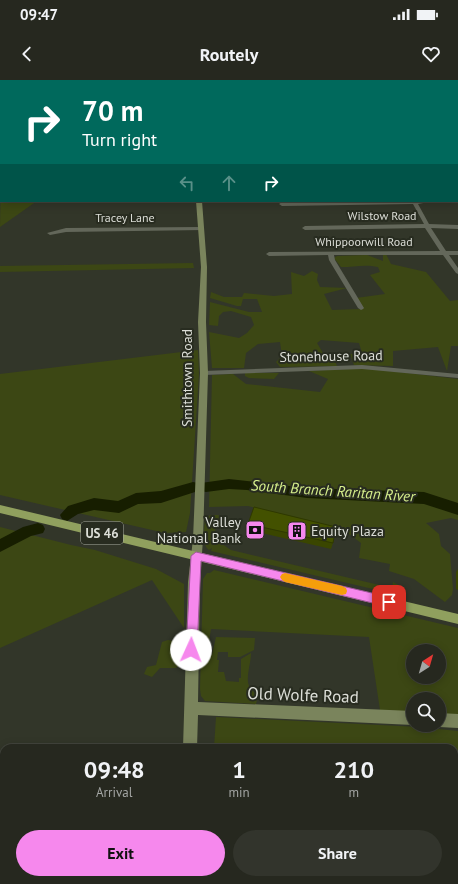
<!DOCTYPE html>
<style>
:root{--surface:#26281f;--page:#32342c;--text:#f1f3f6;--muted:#a4a6a4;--line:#42443d;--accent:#f688ed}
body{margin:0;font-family:"PT Sans",sans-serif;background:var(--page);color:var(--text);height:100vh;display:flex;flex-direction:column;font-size:15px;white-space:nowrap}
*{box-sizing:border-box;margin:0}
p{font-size:13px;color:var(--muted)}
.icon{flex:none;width:22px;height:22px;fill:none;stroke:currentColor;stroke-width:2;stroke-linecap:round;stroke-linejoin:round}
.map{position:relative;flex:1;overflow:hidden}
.details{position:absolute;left:0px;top:664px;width:458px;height:140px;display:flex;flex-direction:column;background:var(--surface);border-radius:12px 12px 0 0;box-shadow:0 2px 10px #0003,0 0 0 1px var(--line)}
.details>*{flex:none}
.hud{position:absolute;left:0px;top:0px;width:458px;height:122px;box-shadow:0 2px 10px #0003,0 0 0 1px var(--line);background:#00695c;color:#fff;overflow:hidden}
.needle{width:26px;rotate:37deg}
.fabs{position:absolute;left:406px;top:564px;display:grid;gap:8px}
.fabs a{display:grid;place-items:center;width:40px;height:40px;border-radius:50%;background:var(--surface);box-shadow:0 2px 10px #0003,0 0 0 1px var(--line);font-size:20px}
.pin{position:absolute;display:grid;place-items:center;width:34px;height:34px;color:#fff;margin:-17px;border-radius:8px;box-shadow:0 2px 6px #0006}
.me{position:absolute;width:44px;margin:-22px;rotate:2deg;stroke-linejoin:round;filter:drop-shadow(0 0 3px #0008)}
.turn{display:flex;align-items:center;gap:14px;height:84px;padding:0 16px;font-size:18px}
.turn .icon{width:52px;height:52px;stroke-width:2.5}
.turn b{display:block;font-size:28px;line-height:34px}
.lanes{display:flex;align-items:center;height:38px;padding:0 16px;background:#0003;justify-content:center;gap:20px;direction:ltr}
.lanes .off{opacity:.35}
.eta{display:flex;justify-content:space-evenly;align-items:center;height:68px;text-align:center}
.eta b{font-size:24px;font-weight:800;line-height:28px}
.primary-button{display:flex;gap:8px;margin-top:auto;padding:8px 16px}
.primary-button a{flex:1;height:46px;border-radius:24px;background:var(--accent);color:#111;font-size:16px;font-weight:800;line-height:46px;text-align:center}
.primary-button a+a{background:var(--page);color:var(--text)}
.status{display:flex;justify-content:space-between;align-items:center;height:28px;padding:0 20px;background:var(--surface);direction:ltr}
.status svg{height:11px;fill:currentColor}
header{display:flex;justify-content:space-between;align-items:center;height:52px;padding:0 16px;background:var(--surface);font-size:18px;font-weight:800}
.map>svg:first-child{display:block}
</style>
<div class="status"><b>09:47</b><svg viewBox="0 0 49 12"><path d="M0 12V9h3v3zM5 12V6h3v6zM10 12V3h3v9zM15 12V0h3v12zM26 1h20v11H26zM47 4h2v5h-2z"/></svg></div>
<header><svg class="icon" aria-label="back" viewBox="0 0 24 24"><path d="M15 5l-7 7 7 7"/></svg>Routely<svg class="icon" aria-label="heart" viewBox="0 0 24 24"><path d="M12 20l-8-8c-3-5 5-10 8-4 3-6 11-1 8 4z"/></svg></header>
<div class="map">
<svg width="458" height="804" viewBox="0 0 458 804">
<rect width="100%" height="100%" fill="#323629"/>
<path fill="#3c4714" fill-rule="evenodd" d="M1 95V121H37L0 147Z
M383 174H386L391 184 426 192 450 221 458 220V266H451L447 291 438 267 393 271V286L354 285 350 274 362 273 359 263 321 260 317 263 323 273 333 276 337 286 280 287 276 282 282 276 280 262 258 264 246 273 244 288H212L209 252 239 258 247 253 254 245 251 237 231 231 223 232 219 236 218 246 209 245 210 222 249 232H262L257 219H243L241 226H237L210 218 211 212 224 217H242L244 213 274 216 292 214 291 192 304 196 312 191 318 194 317 200 320 207 347 208 324 214 332 230 360 229 356 218 385 214 370 195 380 192 378 187C365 184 354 187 341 187L334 178 337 176 367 175 383 181Z
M193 183 194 188 0 192V186Z
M198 270 199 294 190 433 186 452 165 453 0 415V294Z
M365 288 458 299V440L451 438 426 443 439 454 441 466 450 474 453 509 452 515 445 522 414 499 389 491 390 484 359 478 361 463 341 448 248 426 209 427 212 295 233 294 246 304 320 312 328 299 309 291Z
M245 293H279L274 299 249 298 245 296Z
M210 435H218L223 438 222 440 215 441C215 459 216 460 231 470L392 508 393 502 400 506 401 511 394 514 211 471 212 468 209 470C201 464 204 450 205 440Z
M0 447 71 465 95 470 156 489 184 504V548L152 500 0 568Z
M214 490 458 548V635L439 634V619H413V632L380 630 369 557 211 549 207 574 212 575 216 557 255 558 254 570 240 577H228V572H218L217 580H219L218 592H224L226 601 239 602V598H241V579L251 573C251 582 247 593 248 602 249 612 260 611 256 624L205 621 201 616 200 609 203 499 207 493H210ZM413 571H439V597H413Z
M168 560 178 562 185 570 184 581 176 588H160L152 597 144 594 147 587 156 585 162 562Z
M216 637 419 647 458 651V768H454V668H214Z
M31 800H157V804H31Z"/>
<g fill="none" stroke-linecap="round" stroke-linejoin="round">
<path stroke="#171e00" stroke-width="1" d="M371 1H378"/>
<path fill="#171e00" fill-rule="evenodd" d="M229 399 307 408 424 412 458 423V435L424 424 307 418 247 410 229 409 206 412 201 411 200 408 198 411 161 423 138 424 119 433 94 430 78 434 67 441 62 439 60 435 68 426 94 418 118 421 136 413 161 411 193 402 198 403 200 406 201 403Z
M38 443 43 445 45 449 43 453 31 456 0 472V459L23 447Z"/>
<path fill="#63675a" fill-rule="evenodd" d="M292 0H296V1H292Z
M351 0H355V1H351Z
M457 55H458V58H457Z
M457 80H458V82H457Z
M457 101H458V104H457Z
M457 116H458V120H457Z
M434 121 418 124 429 144 458 145V149L431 148 446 171H458V175H449L458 188V194L456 193 443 175H334L335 180 364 228 363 229 361 230 358 228 329 180 328 175 269 176 266 174 269 172 440 171 425 148 305 150 302 148 305 146 424 144 413 124 282 126 279 124 282 122Z
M201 147 204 149 203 150 66 152 50 155 47 153 66 148Z
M362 285 458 294V298L362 289 204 295 200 293 204 291Z"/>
<path fill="#7a845c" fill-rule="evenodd" d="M195 0H199V1H195Z
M457 53H458V55H457Z
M0 71H1V75H0Z
M196 121H202L207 187 206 242 208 293 203 459 200 502 198 622 413 631V645L198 635 197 668H183L188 502 193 459 200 293 198 242 201 187Z
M439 633 458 634V648L439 647 435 645H439Z
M178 800H194V804H178Z"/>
<path fill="#90a05e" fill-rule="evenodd" d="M0 425 458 534V544L0 433Z"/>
</g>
<path fill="#3a4600" d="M248 444 333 463 331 469 248 450Z
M458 489V510L456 509V492Z"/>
<path fill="#435100" stroke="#2f3900" d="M254 427 336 447 333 463 248 444Z"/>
<path fill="#f688ed" stroke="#a0589a" d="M196 472 389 517 393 519 395 522 393 525 389 527 201 481 197 570 195 574 191 576 187 574 186 570 191 476Z"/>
<path fill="#f59e0b" d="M285 493 342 506 346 508 347 511 346 514 342 515 285 502 282 500 280 497 282 494Z"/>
<defs>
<symbol id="bank-square" viewBox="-11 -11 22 22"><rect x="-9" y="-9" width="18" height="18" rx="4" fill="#f688ed" stroke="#282c20"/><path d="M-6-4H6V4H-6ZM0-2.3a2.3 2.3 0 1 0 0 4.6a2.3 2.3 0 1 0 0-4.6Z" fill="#111"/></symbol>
<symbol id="building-square" viewBox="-11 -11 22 22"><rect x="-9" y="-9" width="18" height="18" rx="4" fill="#f688ed" stroke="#282c20"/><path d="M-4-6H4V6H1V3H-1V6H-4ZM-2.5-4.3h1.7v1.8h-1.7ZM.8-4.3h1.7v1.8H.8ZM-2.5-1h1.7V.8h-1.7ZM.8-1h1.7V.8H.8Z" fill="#111"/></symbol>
</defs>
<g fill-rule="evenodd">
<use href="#bank-square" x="244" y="439" width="22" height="22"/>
<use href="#building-square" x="286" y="440" width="22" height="22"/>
</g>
<g text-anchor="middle" stroke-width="4" stroke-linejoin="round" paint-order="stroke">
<g font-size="12" fill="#dcded7" stroke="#282c20">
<text x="382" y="140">Wilstow Road</text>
<text x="125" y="142">Tracey Lane</text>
<text x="364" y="166">Whippoorwill Road</text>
</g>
<rect fill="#282c20" stroke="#a6a9a0" stroke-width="1" x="81" y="442" width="42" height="22" rx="3"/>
<g font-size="13" font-weight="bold" fill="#dcded7">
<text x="102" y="458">US 46</text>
</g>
<g font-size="14" fill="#dcded7" stroke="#282c20">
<text transform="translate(331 276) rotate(-1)" y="5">Stonehouse Road</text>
<text transform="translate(187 298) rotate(-90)" y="5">Smithtown Road</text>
</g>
<g font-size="14" fill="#dcded7" stroke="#282c20" text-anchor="end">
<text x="241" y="447">Valley<tspan x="241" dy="16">National Bank</tspan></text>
<text x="311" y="456" text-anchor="start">Equity Plaza</text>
</g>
<g font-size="15" font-style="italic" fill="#d6ef8c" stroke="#282c20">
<text transform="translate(333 411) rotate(4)" y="5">South Branch Raritan River</text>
</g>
<g font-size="17" fill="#dcded7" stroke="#282c20">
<text transform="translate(303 615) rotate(2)" y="6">Old Wolfe Road</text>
</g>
</g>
</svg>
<div class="fabs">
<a><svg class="needle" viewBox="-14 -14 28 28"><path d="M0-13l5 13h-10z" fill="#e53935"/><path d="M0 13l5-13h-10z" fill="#a4a6a4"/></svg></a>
<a><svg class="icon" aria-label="search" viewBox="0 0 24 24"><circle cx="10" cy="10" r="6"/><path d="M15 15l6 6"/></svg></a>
</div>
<div class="pin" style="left:389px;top:522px;background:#d93025"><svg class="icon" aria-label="arrive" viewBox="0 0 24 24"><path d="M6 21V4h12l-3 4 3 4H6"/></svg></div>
<svg class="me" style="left:191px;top:570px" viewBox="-20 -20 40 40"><circle r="19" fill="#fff"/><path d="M0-13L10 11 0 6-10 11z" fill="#f688ed"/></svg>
<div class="hud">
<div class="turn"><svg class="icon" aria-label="right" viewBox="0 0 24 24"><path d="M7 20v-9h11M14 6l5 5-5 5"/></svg><div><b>70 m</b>Turn right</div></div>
<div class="lanes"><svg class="icon off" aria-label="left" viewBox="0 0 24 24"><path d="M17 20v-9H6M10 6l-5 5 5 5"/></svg><svg class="icon off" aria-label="ahead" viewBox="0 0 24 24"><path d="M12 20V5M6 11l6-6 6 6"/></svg><svg class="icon" aria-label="right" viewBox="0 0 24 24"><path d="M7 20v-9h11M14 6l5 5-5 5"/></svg></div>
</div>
<section class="details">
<div class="eta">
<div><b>09:48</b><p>Arrival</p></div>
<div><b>1</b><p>min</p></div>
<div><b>210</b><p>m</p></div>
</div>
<div class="primary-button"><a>Exit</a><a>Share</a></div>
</section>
</div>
